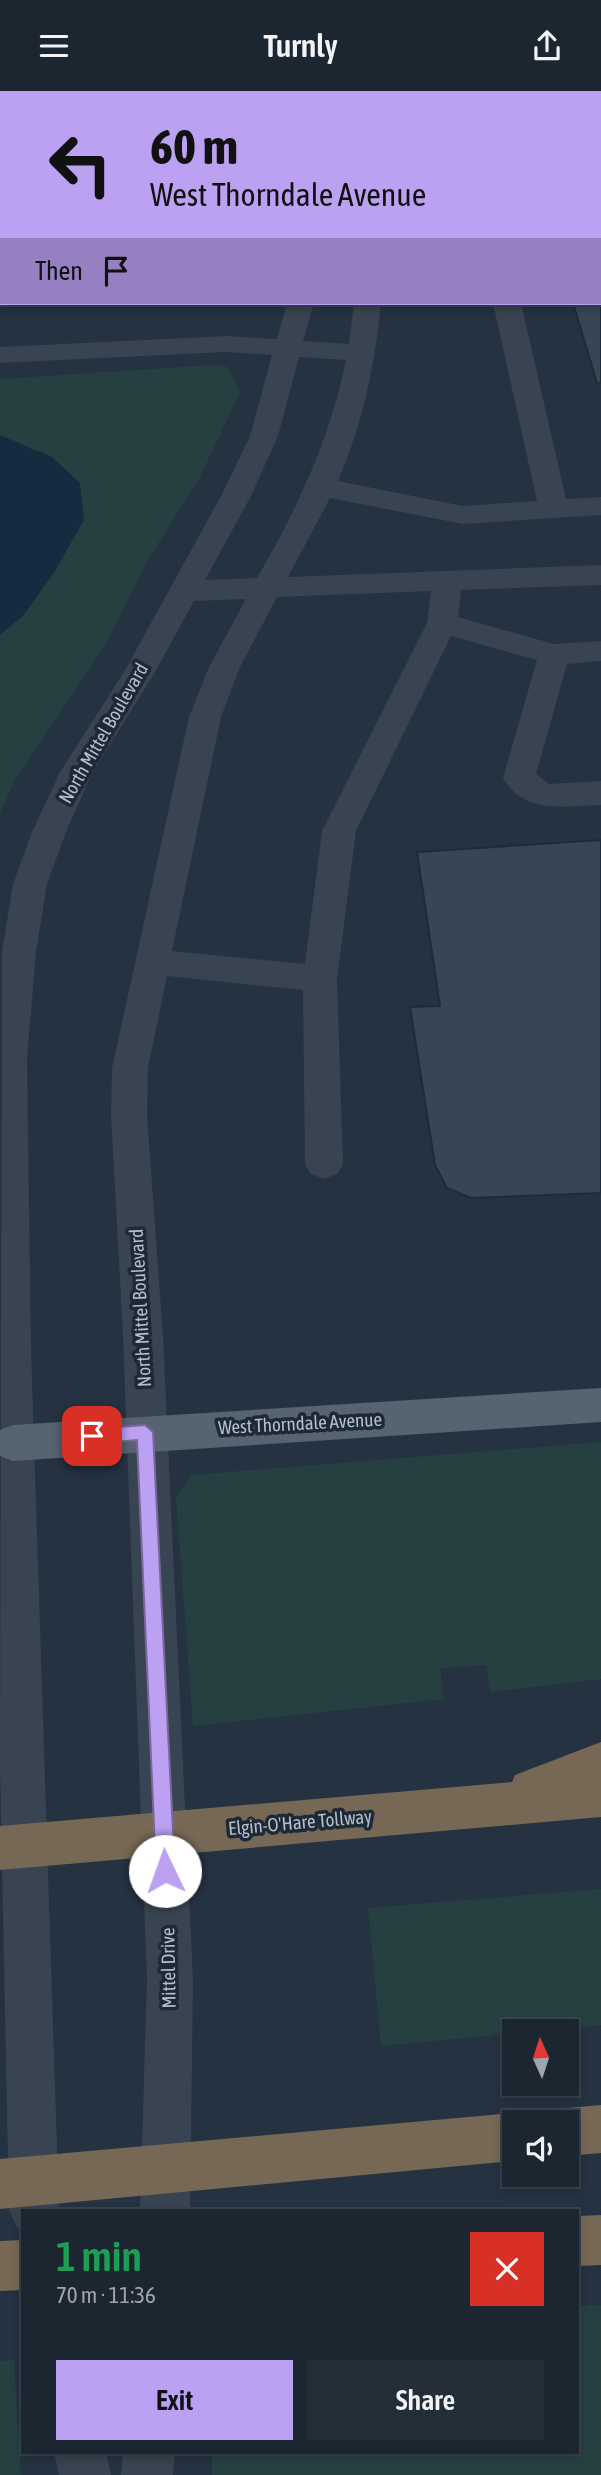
<!DOCTYPE html>
<meta charset="utf-8">
<style>
:root{--surface:#1b2631;--page:#242e39;--text:#f1f3f6;--muted:#a0a5ab;--line:#39434d;--accent:#bca0f2}
body{margin:0;font-family:"Asap Condensed",sans-serif;background:var(--page);color:var(--text);height:100vh;display:flex;flex-direction:column;font-size:26px;white-space:nowrap}
*{box-sizing:border-box;margin:0}
p{font-size:23px;color:var(--muted)}
.icon{flex:none;width:38px;height:38px;fill:none;stroke:currentColor;stroke-width:2;stroke-linecap:round;stroke-linejoin:round}
.map{position:relative;flex:1;overflow:hidden}
.panel{position:absolute;left:21px;top:2118px;width:558px;height:245px;display:flex;flex-direction:column;background:var(--surface);border-radius:0px;box-shadow:0 4px 10px #0003,0 0 0 2px var(--line)}
.panel>*{flex:none}
.hud{position:absolute;left:0px;top:0px;width:602px;height:214px;box-shadow:0 4px 10px #0003,0 0 0 2px var(--line);background:#bca0f2;color:#111;overflow:hidden}
.needle{width:46px;rotate:357deg}
.tools{position:absolute;left:502px;top:1928px;display:grid;gap:14px}
.tools a{display:grid;place-items:center;width:77px;height:77px;border-radius:0px;background:var(--surface);box-shadow:0 4px 10px #0003,0 0 0 2px var(--line);font-size:35px}
.pin{position:absolute;display:grid;place-items:center;width:60px;height:60px;color:#fff;margin:-30px;border-radius:14px;box-shadow:0 4px 10px #0006}
.me{position:absolute;width:77px;margin:-38px;rotate:357deg;stroke-linejoin:round;filter:drop-shadow(0 0 5px #0008)}
.turn{display:flex;align-items:center;gap:24px;height:147px;padding:0 35px;font-size:32px}
.turn .icon{width:91px;height:91px;stroke-width:2.5}
.turn b{display:block;font-size:49px;line-height:60px}
.then{display:flex;align-items:center;height:66px;padding:0 35px;background:#0003;gap:14px;font-size:26px}
.round{display:grid;place-items:center;flex:none;width:74px;height:74px;border-radius:0px;background:var(--page)}
.summary{display:flex;align-items:center;justify-content:space-between;height:119px;padding:0 35px}
h1{font-size:42px;font-weight:600;line-height:52px;color:#1e9e55}
.button{display:flex;gap:14px;margin-top:auto;padding:14px 35px}
.button a{flex:1;height:80px;border-radius:0px;background:var(--accent);color:#111;font-size:28px;font-weight:600;line-height:80px;text-align:center}
.button a+a{background:var(--page);color:var(--text)}
header{display:flex;justify-content:space-between;align-items:center;height:91px;padding:0 35px;background:var(--surface);font-size:32px;font-weight:600}
.map>svg:first-child{display:block}
</style>
<header><svg class="icon" aria-label="menu" viewBox="0 0 24 24"><path d="M4 6h16M4 12h16M4 18h16"/></svg>Turnly<svg class="icon" aria-label="share" viewBox="0 0 24 24"><path d="M12 15V3M7 8l5-5 5 5M5 13v7h14v-7"/></svg></header>
<div class="map">
<svg width="601" height="2384" viewBox="0 0 601 2384">
<rect width="100%" height="100%" fill="#243241"/>
<path fill="#264042" d="M213 274 228 276 240 302 199 388 147 470 106 553 14 691 0 722V288Z
M601 1351V1588L490 1601 486 1574 440 1577 444 1608 193 1635 176 1407 191 1384Z
M601 1798V1934L381 1955 368 1817Z
M601 2214V2384H212V2361H578V2215Z
M14 2269 21 2384H0V2270Z"/>
<path fill="#162a40" d="M0 344 52 366 80 392 84 429 55 480 24 524 0 544Z"/>
<path fill="#364657" stroke="#1f2b38" stroke-width="2" d="M0 0 34 2H2L0 58Z
M601 79V292H597L573 212H600Z
M601 749V1102L471 1107 447 1097 435 1074 410 916 440 915 417 761Z"/>
<g fill="none" stroke-linecap="round" stroke-linejoin="round">
<path fill="#384451" fill-rule="evenodd" d="M146 0H170V2H146Z
M277 0H301L302 2H278Z
M341 0H365V2H341Z
M600 15H601V29H600Z
M0 71H2V87H0Z
M0 171H2V187H0Z
M287 212H314L303 250 349 253 354 212H381C375 273 363 333 338 390L463 415 537 410 493 212H521L566 408 601 406V424L463 433 330 407 288 486 601 474V494L461 499 458 526 554 553 601 550V570L567 573 536 683 549 693 601 690V714C564 715 525 724 503 687L537 569 451 545 356 740 337 888 343 1073 337 1083 324 1088 311 1083 305 1073 303 899 167 885 148 977 147 1024 163 1245 193 1889 190 2119H140L147 1889 123 1245 111 1024 112 977 189 626 209 576 246 508 194 510 154 583 92 682 66 741 47 793 36 861 27 968 31 1259 59 2119H23V2139L17 2136 9 2119 0 1673 2 861 13 793 32 741 60 681 124 581 221 405 250 345 272 264 226 261 0 272V256L226 245 277 248ZM299 266 346 269C330 348 297 418 257 487L205 489 251 405 278 345ZM431 500 427 532 322 740 305 873 172 860 221 626 240 576 277 506Z
M54 2361H106L111 2384H59Z
M123 2361H175L173 2384H121Z"/>
<path fill="#566371" fill-rule="evenodd" d="M601 1297V1331L13 1370 0 1365V1339L13 1334Z"/>
<path fill="#776855" fill-rule="evenodd" d="M601 1651V1726L0 1779V1735L512 1691 515 1684Z
M601 2014V2062L567 2065V2032H547L550 2024 567 2017Z
M514 2022 532 2032H514V2070L0 2118V2068Z
M601 2124V2174L578 2175V2125Z
M23 2149V2199L0 2200V2150Z"/>
</g>
<path fill="#bca0f2" stroke="#7a689d" stroke-width="2" d="M145 1334 153 1341 175 1780 172 1786 165 1789 159 1786 156 1780 137 1349 92 1353 84 1345 92 1338Z"/>
<g text-anchor="middle" stroke-width="7" stroke-linejoin="round" paint-order="stroke">
<g font-size="19" fill="#b5bfcb" stroke="#1d2936">
<text transform="translate(103 642) rotate(-60)" y="7">North Mittel Boulevard</text>
<text transform="translate(140 1217) rotate(-93)" y="7">North Mittel Boulevard</text>
<text transform="translate(300 1332) rotate(-3)" y="7">West Thorndale Avenue</text>
<text transform="translate(300 1731) rotate(-5)" y="7">Elgin-O'Hare Tollway</text>
<text transform="translate(168 1877) rotate(-91)" y="7">Mittel Drive</text>
</g>
</g>
</svg>
<div class="tools">
<a><svg class="needle" viewBox="-14 -14 28 28"><path d="M0-13l5 13h-10z" fill="#e53935"/><path d="M0 13l5-13h-10z" fill="#a0a5ab"/></svg></a>
<a><svg class="icon" aria-label="sound" viewBox="0 0 24 24"><path d="M4 9h4l5-4v14l-5-4H4zM17 9q2 3 0 6"/></svg></a>
</div>
<div class="pin" style="left:92px;top:1345px;background:#d93025"><svg class="icon" aria-label="arrive" viewBox="0 0 24 24"><path d="M6 21V4h12l-3 4 3 4H6"/></svg></div>
<svg class="me" style="left:165px;top:1780px" viewBox="-20 -20 40 40"><circle r="19" fill="#fff"/><path d="M0-13L10 11 0 6-10 11z" fill="#bca0f2"/></svg>
<div class="hud">
<div class="turn"><svg class="icon" aria-label="left" viewBox="0 0 24 24"><path d="M17 20v-9H6M10 6l-5 5 5 5"/></svg><div><b>60 m</b>West Thorndale Avenue</div></div>
<div class="then">Then<svg class="icon" aria-label="arrive" viewBox="0 0 24 24"><path d="M6 21V4h12l-3 4 3 4H6"/></svg></div>
</div>
<section class="panel">
<div class="summary"><div><h1>1 min</h1><p>70 m · 11:36</p></div><a class="round" style="background:#d93025;color:#fff"><svg class="icon" aria-label="close" viewBox="0 0 24 24"><path d="M6 6l12 12M18 6L6 18"/></svg></a></div>
<div class="button"><a>Exit</a><a>Share</a></div>
</section>
</div>
